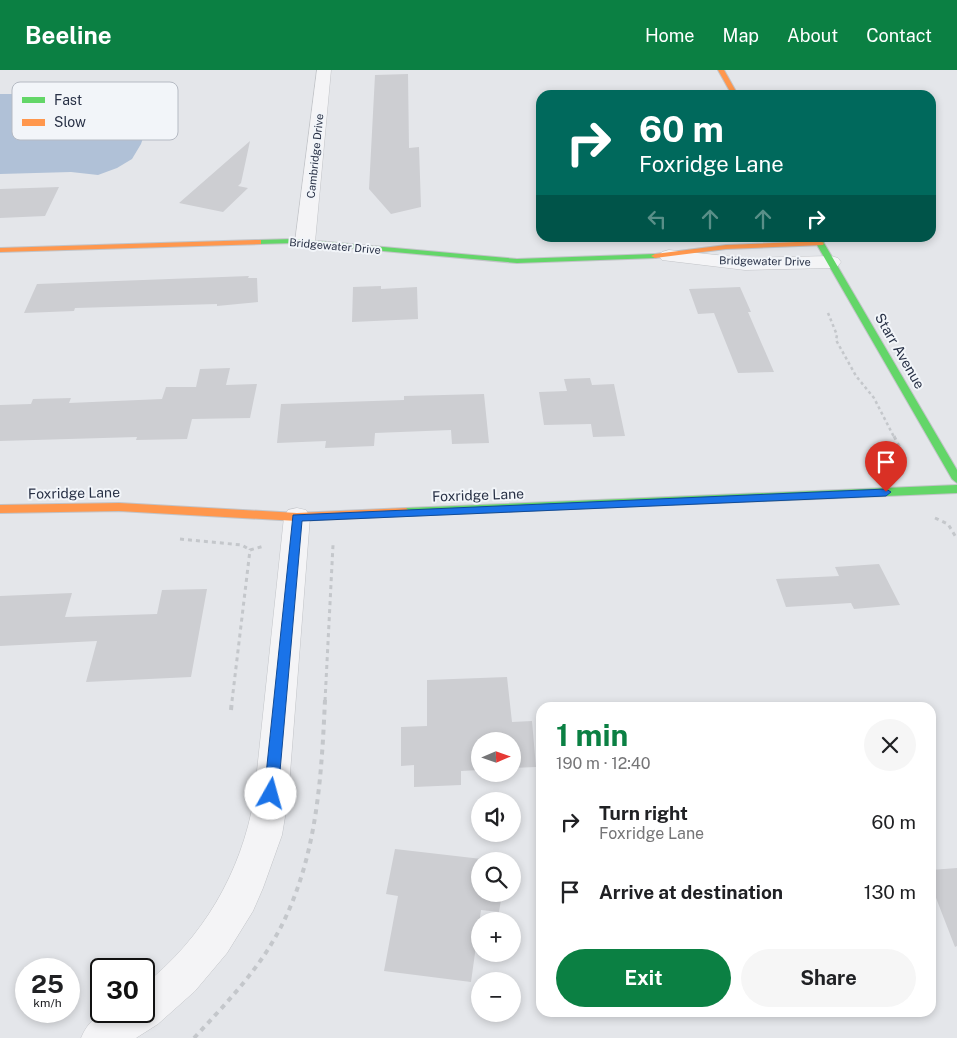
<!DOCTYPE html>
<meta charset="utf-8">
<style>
:root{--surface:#fff;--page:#f6f6f6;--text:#202124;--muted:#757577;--accent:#0b8043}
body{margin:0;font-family:"Public Sans",sans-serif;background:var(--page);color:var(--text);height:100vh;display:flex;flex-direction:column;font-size:19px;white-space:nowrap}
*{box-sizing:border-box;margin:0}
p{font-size:16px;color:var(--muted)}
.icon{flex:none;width:28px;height:28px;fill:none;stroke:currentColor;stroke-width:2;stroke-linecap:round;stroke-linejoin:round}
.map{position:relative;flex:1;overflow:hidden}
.sheet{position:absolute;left:536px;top:632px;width:400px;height:315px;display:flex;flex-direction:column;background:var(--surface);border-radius:15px;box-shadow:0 2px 8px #0003}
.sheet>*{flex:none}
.guide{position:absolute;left:536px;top:20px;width:400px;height:152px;border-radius:15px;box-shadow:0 2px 8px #0003;background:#00695c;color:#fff;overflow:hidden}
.needle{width:32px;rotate:88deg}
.tools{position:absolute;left:471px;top:662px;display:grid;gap:10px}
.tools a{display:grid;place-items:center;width:50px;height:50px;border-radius:50%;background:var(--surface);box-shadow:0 2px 8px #0003;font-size:25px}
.speed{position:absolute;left:15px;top:888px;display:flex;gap:10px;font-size:25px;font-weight:700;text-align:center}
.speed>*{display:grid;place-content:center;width:65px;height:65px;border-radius:50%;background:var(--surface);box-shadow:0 2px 8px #0003;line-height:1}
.speed small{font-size:12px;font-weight:400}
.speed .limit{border:2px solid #111;border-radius:8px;background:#fff;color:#111}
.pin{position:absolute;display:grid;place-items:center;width:42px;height:42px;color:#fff;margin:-51px -21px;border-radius:50% 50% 50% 0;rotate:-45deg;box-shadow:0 0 5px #0007}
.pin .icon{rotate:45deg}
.me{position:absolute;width:55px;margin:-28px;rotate:7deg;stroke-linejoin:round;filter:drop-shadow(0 0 4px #0008)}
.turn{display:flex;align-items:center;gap:18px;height:105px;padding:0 20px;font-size:22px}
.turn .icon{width:65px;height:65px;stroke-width:2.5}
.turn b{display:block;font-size:35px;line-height:42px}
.lanes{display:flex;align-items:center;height:48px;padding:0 20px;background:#0003;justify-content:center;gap:25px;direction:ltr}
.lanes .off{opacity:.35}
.round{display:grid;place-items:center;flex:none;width:52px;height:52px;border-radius:26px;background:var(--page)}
.headline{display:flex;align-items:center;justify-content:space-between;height:85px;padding:0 20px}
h1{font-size:30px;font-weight:700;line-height:38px;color:var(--accent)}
.action{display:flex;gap:10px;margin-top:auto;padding:10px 20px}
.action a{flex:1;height:58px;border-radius:30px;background:var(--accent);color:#fff;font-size:20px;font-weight:700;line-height:58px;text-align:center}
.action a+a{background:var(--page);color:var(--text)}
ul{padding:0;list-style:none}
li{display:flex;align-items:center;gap:15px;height:70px;padding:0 20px}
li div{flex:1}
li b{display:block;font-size:19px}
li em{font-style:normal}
header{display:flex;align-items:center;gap:30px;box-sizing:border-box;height:70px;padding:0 25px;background:var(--accent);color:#fff}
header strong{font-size:24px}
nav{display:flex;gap:28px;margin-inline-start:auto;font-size:18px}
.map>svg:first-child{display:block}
</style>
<header>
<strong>Beeline</strong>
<nav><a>Home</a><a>Map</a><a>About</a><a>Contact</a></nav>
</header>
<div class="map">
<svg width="957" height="968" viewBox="0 0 957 968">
<rect width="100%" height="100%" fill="#e4e6ea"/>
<path fill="#b0c1d7" d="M143 21 167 25 157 32V42L149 50 141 74 132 89 117 98 98 105 71 102 0 104V24H17L34 31C60 18 64 29 88 30 104 31 127 26 143 21Z"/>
<path fill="#cdced2" d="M408 4 409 78 419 77 421 137 391 144 369 119 375 5Z
M250 71 241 113 238 116 248 118 223 142 179 133Z
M59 117 45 146 0 148V119Z
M249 206 248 208H257L258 232 217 236V234L75 238 74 241 24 243 37 214Z
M381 216V219L417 217 418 249 352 252 353 217Z
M740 217 751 242H748L774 302 738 303 714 243 698 244 689 219Z
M230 298 226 315 257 314 250 348 192 349 187 369 136 370 137 367 0 371V335L31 334 33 329 71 328 69 333 162 329 166 317H196L200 299Z
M590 308 592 315 614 314 625 366 593 367 591 354 544 355 539 322 567 321 564 309Z
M484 324 489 373 452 374 451 360 375 363 374 376 325 378 326 371 277 373 281 334 404 330V326Z
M879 494 900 535 854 539 851 533 786 537 776 509 839 506 835 497Z
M207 519 191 607 86 612 97 571 0 576V526L72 523 65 547 157 544 162 520Z
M507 607 512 652 532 651 536 697 512 698V671H480V700L461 701V715L414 717V695L401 696V657L427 656V610Z
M395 779 499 791H480V824H502L499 842 481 840 471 912 384 901 398 826 386 824Z
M957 798V876L955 877 931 815V800Z"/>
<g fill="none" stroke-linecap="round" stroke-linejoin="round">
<defs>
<path id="street" d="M317 0H331L315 172 312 176H298L295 172Z
M669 180 745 188 831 186 838 188 841 192 838 196 831 198 745 200 662 190 659 186 662 182Z
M297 438 306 440 310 447 288 729 282 765 263 818 253 841 227 883 195 921 158 954 136 968H81C94 937 115 941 144 941V915C203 868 241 803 254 729L284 447 288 440Z"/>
<path id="fast" d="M813 168H821L957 400V413L952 409Z
M294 169 517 189 655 184 659 186 655 188 517 193 294 173 258 174 254 172 258 170Z
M957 415V423L406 446 401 442 406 438Z"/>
<path id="slow" d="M718 0H724L738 25H732Z
M258 170H261V174L0 182V178Z
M820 171 824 173 823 175 726 179 655 188 651 186 655 184 726 175Z
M119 433 297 443 406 438 411 442 406 446 297 451 119 441 0 443V435Z"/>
</defs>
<use href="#street" stroke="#c2c4c8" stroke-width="1"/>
<use href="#fast" stroke="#c2c4c8" stroke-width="2"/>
<use href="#slow" stroke="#c2c4c8" stroke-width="2"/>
<path stroke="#c4c7cb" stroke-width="2.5" stroke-dasharray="3 3" stroke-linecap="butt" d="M828 243 837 265 836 270 856 306 874 328 894 367"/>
<path stroke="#c4c7cb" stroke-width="3" stroke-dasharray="4 4" stroke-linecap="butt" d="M894 366 905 388 904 395
M935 448 948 454 957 469
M180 469 242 475 250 480
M232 631 250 480 264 476
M325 631 333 475 331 473"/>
<path stroke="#c4c7cb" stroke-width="4" stroke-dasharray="5 5" stroke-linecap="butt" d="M231 640 232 630
M194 968C220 940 246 913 267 881 316 805 321 717 325 630"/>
<use href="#street" fill="#f4f4f6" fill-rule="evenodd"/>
<use href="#fast" fill="#63d668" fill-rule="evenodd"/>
<use href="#slow" fill="#ff974d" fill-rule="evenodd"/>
</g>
<path fill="#1a73e8" stroke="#114b97" d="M886 419 891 422 886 426 302 451 278 724 276 728 271 730 266 728 264 724 293 445Z"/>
<g text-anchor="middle" stroke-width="4" stroke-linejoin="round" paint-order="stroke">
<g font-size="11" fill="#283146" stroke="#f2f5f9">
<text transform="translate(315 86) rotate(-84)" y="4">Cambridge Drive</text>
<text transform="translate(335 176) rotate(5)" y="4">Bridgewater Drive</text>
<text transform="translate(765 191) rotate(1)" y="4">Bridgewater Drive</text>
</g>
<g font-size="14" fill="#283146" stroke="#f2f5f9">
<text transform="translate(900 281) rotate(60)" y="5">Starr Avenue</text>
<text transform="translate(74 423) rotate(-1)" y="5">Foxridge Lane</text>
<text transform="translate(478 425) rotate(-2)" y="5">Foxridge Lane</text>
</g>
</g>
<rect x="12" y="12" width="166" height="58" rx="8" fill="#f2f5f9" stroke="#b5bac3" stroke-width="1"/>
<rect x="22" y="27" width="23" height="6" fill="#63d668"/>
<rect x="22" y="49" width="23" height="7" fill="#ff974d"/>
<g font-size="14" fill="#283146">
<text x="54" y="35">Fast</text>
<text x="54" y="57">Slow</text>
</g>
</svg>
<div class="tools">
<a><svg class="needle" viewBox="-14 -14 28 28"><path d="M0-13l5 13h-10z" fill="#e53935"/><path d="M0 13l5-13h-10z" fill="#757577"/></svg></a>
<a><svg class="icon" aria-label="sound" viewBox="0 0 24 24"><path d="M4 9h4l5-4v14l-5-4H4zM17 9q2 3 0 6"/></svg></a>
<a><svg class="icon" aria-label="search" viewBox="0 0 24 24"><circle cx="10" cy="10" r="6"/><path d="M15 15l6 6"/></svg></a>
<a>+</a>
<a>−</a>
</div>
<div class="speed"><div>25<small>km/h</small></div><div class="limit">30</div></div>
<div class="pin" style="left:886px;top:422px;background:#d93025"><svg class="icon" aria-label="arrive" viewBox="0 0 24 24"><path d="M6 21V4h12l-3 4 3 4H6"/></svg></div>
<svg class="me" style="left:271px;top:724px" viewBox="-20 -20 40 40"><circle r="19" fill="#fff"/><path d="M0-13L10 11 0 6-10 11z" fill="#1a73e8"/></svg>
<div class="guide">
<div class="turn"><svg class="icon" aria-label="right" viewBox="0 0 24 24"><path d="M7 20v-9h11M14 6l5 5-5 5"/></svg><div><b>60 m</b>Foxridge Lane</div></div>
<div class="lanes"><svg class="icon off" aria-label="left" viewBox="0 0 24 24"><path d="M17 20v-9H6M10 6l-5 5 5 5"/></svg><svg class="icon off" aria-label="ahead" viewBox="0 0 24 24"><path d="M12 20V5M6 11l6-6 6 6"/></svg><svg class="icon off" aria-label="ahead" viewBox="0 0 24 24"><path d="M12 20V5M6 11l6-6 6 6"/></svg><svg class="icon" aria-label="right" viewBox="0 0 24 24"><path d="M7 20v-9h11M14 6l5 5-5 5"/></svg></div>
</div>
<section class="sheet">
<div class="headline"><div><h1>1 min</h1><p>190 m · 12:40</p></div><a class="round"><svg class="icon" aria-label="close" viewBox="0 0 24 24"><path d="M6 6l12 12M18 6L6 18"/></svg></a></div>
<ul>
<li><svg class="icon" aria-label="right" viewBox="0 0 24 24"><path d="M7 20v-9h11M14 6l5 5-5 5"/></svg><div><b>Turn right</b><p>Foxridge Lane</p></div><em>60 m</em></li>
<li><svg class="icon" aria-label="arrive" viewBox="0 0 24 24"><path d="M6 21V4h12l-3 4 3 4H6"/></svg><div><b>Arrive at destination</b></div><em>130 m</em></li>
</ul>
<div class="action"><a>Exit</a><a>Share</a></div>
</section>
</div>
